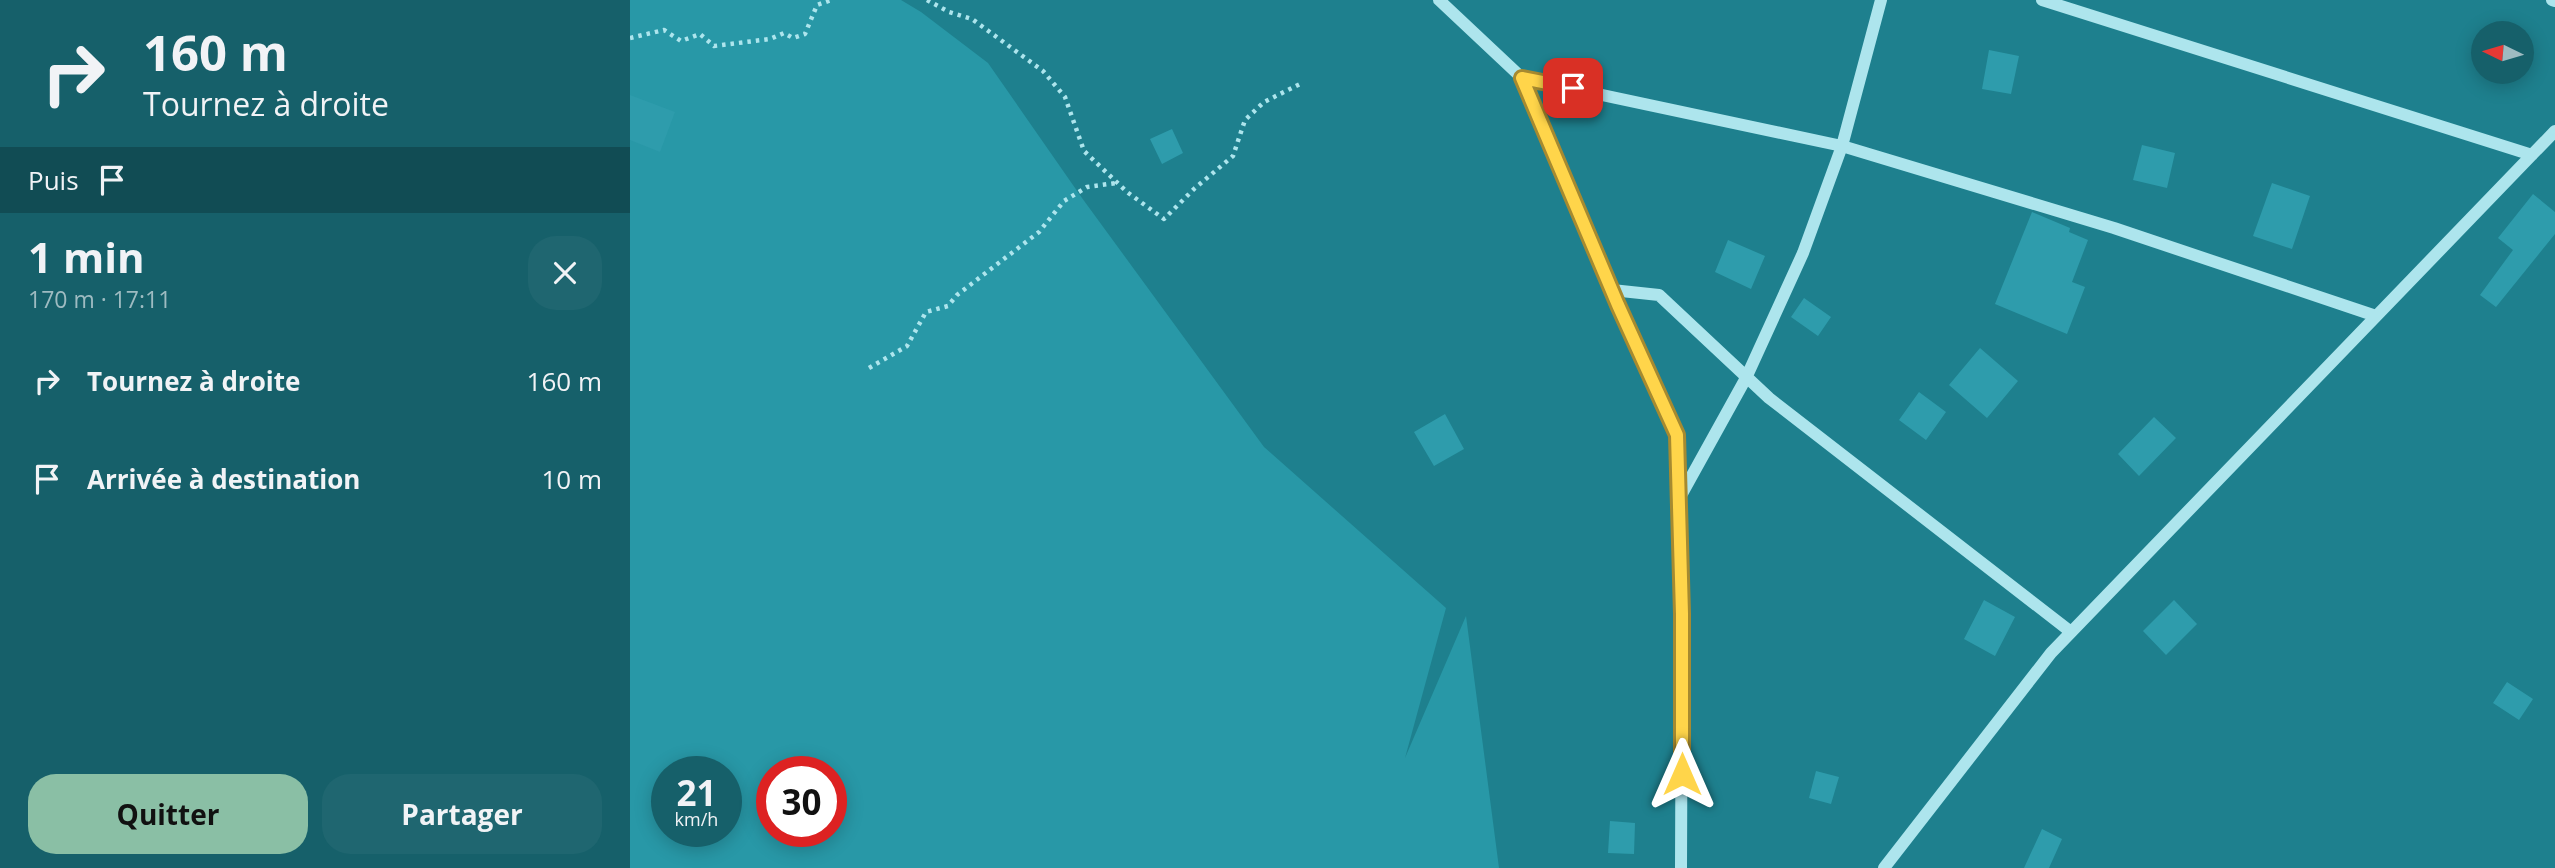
<!DOCTYPE html>
<html lang="fr">
<meta charset="utf-8">
<style>
:root{--surface:#16606a;--page:#1f6670;--text:#f1f3f6;--muted:#9ebbc1;--accent:#8abfa5}
body{margin:0;font-family:"Open Sans",sans-serif;background:var(--page);color:var(--text);height:100vh;display:flex;flex-direction:column;font-size:26px;white-space:nowrap}
*{box-sizing:border-box;margin:0}
p{font-size:23px;color:var(--muted)}
.icon{flex:none;width:38px;height:38px;fill:none;stroke:currentColor;stroke-width:2;stroke-linecap:round;stroke-linejoin:round}
.map{position:relative;flex:1;overflow:hidden}
.drawer{display:flex;flex-direction:column;background:var(--surface);width:630px}
.drawer>*{flex:none}
.hud{background:#16606a;color:var(--text);overflow:hidden}
.needle{width:46px;rotate:275deg}
.fabs{position:absolute;left:1841px;top:21px;display:grid;gap:14px}
.fabs a{display:grid;place-items:center;width:63px;height:63px;border-radius:50%;background:var(--surface);box-shadow:0 4px 18px #0003;font-size:35px}
.speed{position:absolute;left:21px;top:756px;display:flex;gap:14px;font-size:35px;font-weight:700;text-align:center}
.speed>*{display:grid;place-content:center;width:91px;height:91px;border-radius:50%;background:var(--surface);box-shadow:0 4px 18px #0003;line-height:1}
.speed small{font-size:18px;font-weight:400}
.speed .limit{border:10px solid #d22;background:#fff;color:#111}
.pin{position:absolute;display:grid;place-items:center;width:60px;height:60px;color:#fff;margin:-30px;border-radius:14px;box-shadow:0 4px 10px #0006}
.me{position:absolute;width:77px;margin:-38px;rotate:0deg;stroke-linejoin:round;filter:drop-shadow(0 0 5px #0008)}
.turn{display:flex;align-items:center;gap:24px;height:147px;padding:0 28px;font-size:32px}
.turn .icon{width:91px;height:91px;stroke-width:2.5}
.turn b{display:block;font-size:49px;line-height:60px}
.then{display:flex;align-items:center;height:66px;padding:0 28px;background:#0003;gap:14px;font-size:26px}
.round{display:grid;place-items:center;flex:none;width:74px;height:74px;border-radius:28px;background:var(--page)}
.head{display:flex;align-items:center;justify-content:space-between;height:119px;padding:0 28px}
h1{font-size:42px;font-weight:700;line-height:52px}
.action{display:flex;gap:14px;margin-top:auto;padding:14px 28px}
.action a{flex:1;height:80px;border-radius:28px;background:var(--accent);color:#111;font-size:28px;font-weight:700;line-height:80px;text-align:center}
.action a+a{background:var(--page);color:var(--text)}
ul{padding:0;list-style:none}
li{display:flex;align-items:center;gap:21px;height:98px;padding:0 28px}
li div{flex:1}
li b{display:block;font-size:26px}
li em{font-style:normal}
main{display:flex;flex:1;min-height:0}
.map>svg:first-child{display:block}
</style>
<main>
<section class="drawer">
<div class="hud">
<div class="turn"><svg class="icon" aria-label="right" viewBox="0 0 24 24"><path d="M7 20v-9h11M14 6l5 5-5 5"/></svg><div><b>160 m</b>Tournez à droite</div></div>
<div class="then">Puis<svg class="icon" aria-label="arrive" viewBox="0 0 24 24"><path d="M6 21V4h12l-3 4 3 4H6"/></svg></div>
</div>
<div class="head"><div><h1>1 min</h1><p>170 m · 17:11</p></div><a class="round"><svg class="icon" aria-label="close" viewBox="0 0 24 24"><path d="M6 6l12 12M18 6L6 18"/></svg></a></div>
<ul>
<li><svg class="icon" aria-label="right" viewBox="0 0 24 24"><path d="M7 20v-9h11M14 6l5 5-5 5"/></svg><div><b>Tournez à droite</b></div><em>160 m</em></li>
<li><svg class="icon" aria-label="arrive" viewBox="0 0 24 24"><path d="M6 21V4h12l-3 4 3 4H6"/></svg><div><b>Arrivée à destination</b></div><em>10 m</em></li>
</ul>
<div class="action"><a>Quitter</a><a>Partager</a></div>
</section>
<div class="map">
<svg width="1925" height="868" viewBox="0 0 1925 868">
<rect width="100%" height="100%" fill="#1e808e"/>
<path fill="#2898a7" fill-rule="evenodd" d="M0 0H271L291 12 358 63 452 198 634 447 816 608 775 758 836 616 869 868H0ZM37 772H96V831H37ZM142 772H201V831H142Z"/>
<path fill="#2e9cac" d="M1359 50 1389 56 1381 94 1352 89Z
M0 95 45 112 30 152 0 140Z
M542 129 553 153 532 164 520 139Z
M1512 145 1545 153 1537 188 1503 180Z
M1642 183 1680 196 1662 249 1623 236Z
M1903 194 1925 212V234L1866 307 1850 295 1883 250 1868 238Z
M1402 212 1440 228 1439 232 1458 240 1442 282 1455 287 1437 334 1365 304Z
M1098 240 1135 256 1121 289 1085 272Z
M1174 298 1201 317 1188 336 1161 317Z
M1350 348 1388 381 1357 418 1319 385Z
M1289 392 1316 412 1296 440 1269 420Z
M815 414 834 449 804 466 784 432Z
M1524 417 1546 438 1509 476 1488 454Z
M1354 600 1385 617 1365 656 1334 639Z
M1544 600 1567 624 1536 655 1513 631Z
M1877 682 1903 699 1889 720 1863 703Z
M1186 771 1209 777 1201 804 1179 798Z
M980 821 1005 823 1004 854 978 853Z
M1412 829 1432 839 1419 868H1394Z"/>
<g fill="none" stroke-linecap="round" stroke-linejoin="round">
<path stroke="#ade5ed" stroke-width="4.5" stroke-dasharray="3.5 5" stroke-linecap="butt" d="M297 0 319 12 342 19 413 71 435 97 454 151 497 192 534 219 564 189 603 156 615 120 634 102 670 84
M0 38 34 30 51 41 70 34 84 46 140 39 154 33 163 38 175 34 187 5 201 0
M239 368 277 346 296 312 318 306 327 295 409 232 434 201 457 187 486 183"/>
<path stroke="#ade5ed" stroke-width="12" d="M809 0 892 78 988 305 1047 435 1052 614 1051 868
M1412 0 1902 155
M1922 0 1925 1
M892 78 1212 146 1484 228 1746 316
M982 290 1029 295 1139 398 1441 632
M1049 499 1116 378 1173 253 1212 146 1251 0
M1254 868 1421 653 1925 131"/>
</g>
<g fill="none" stroke-linecap="round" stroke-linejoin="round">
<defs>
<path id="route" d="M943 88 892 78 988 305 1047 435 1052 614V774"/>
</defs>
<use href="#route" stroke="#a68a30" stroke-width="18"/>
<use href="#route" stroke="#ffd54a" stroke-width="12"/>
</g>
</svg>
<div class="fabs">
<a><svg class="needle" viewBox="-14 -14 28 28"><path d="M0-13l5 13h-10z" fill="#e53935"/><path d="M0 13l5-13h-10z" fill="#9ebbc1"/></svg></a>
</div>
<div class="speed"><div>21<small>km/h</small></div><div class="limit">30</div></div>
<div class="pin" style="left:943px;top:88px;background:#d93025"><svg class="icon" aria-label="arrive" viewBox="0 0 24 24"><path d="M6 21V4h12l-3 4 3 4H6"/></svg></div>
<svg class="me" style="left:1052px;top:774px" viewBox="-20 -20 40 40"><path d="M0-17L14 15 0 8-14 15z" fill="#ffd54a" stroke="#fff" stroke-width="4"/></svg>
</div>
</main>
